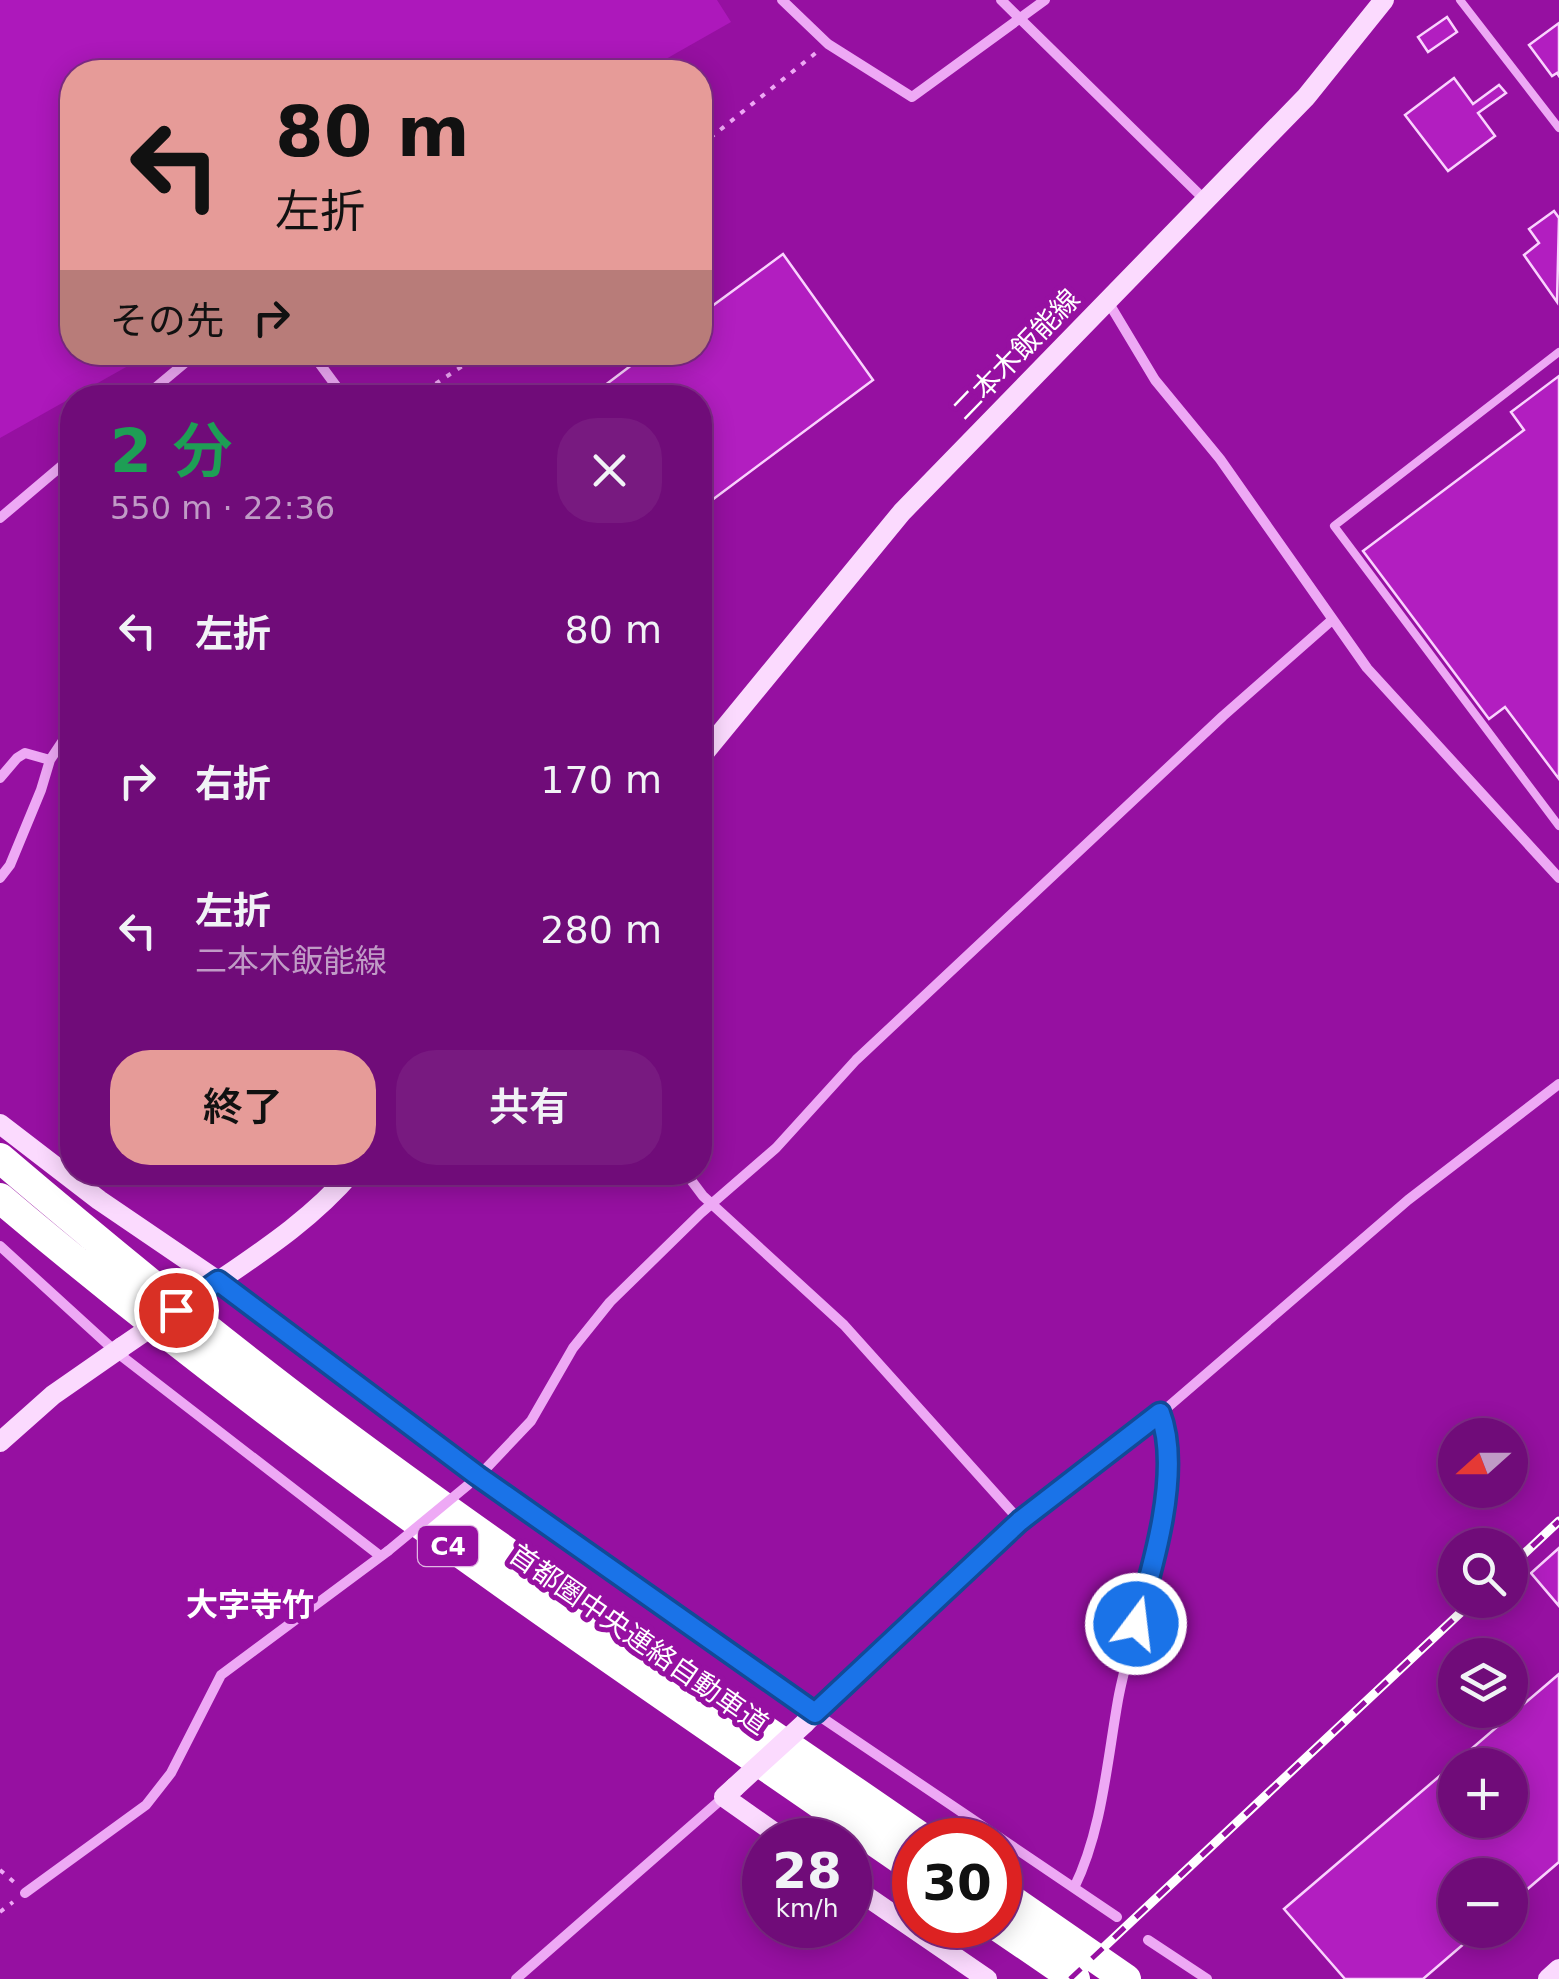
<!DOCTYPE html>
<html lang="ja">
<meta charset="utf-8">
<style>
:root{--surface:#700c79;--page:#781a80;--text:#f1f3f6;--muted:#c09bc6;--line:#822c8a;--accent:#e69b98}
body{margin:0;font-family:"DejaVu Sans","Noto Sans JP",sans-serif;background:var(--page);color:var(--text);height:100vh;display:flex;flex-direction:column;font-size:38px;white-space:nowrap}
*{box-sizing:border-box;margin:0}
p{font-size:32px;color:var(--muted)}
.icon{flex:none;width:55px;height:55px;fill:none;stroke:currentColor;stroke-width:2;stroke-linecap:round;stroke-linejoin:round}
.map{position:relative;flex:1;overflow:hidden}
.sheet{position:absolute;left:60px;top:385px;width:652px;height:800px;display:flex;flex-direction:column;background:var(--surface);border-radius:40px;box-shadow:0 5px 25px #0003,0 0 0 2px var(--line)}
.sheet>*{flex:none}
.banner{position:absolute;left:60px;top:60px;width:652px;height:305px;border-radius:40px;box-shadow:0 5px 25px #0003,0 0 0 2px var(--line);background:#e69b98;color:#111;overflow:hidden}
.needle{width:65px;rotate:249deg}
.controls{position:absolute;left:1438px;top:1418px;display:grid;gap:20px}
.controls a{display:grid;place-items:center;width:90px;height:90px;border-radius:50%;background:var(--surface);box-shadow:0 5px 25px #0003,0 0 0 2px var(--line);font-size:50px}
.speed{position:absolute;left:742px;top:1818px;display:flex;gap:20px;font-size:50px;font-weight:700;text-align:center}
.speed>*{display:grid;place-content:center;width:130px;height:130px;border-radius:50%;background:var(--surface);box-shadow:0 5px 25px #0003,0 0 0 2px var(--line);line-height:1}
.speed small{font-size:25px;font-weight:400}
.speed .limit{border:15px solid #d22;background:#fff;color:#111}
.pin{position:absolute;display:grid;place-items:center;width:85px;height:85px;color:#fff;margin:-42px;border:5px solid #fff;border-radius:50%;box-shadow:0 2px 10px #0007}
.me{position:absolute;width:110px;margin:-55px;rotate:15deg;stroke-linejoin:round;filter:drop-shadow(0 0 8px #0008)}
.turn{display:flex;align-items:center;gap:35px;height:210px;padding:0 50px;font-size:45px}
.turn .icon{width:130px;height:130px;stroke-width:2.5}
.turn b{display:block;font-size:70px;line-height:85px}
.then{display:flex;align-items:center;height:95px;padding:0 50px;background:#0003;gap:20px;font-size:38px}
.round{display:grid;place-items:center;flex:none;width:105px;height:105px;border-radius:40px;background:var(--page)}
.headline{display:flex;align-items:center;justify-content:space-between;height:170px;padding:0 50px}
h1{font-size:60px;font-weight:600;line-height:75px;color:#1e9e55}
.action{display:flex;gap:20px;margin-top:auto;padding:20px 50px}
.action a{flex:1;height:115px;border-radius:40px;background:var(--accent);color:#111;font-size:40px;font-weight:600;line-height:115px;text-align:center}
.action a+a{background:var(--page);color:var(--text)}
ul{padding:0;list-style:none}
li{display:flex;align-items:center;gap:30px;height:150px;padding:0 50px}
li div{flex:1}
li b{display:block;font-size:38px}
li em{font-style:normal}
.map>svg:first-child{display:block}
</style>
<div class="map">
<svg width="1559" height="1979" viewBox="0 0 1559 1979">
<rect width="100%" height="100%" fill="#9610a1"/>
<path fill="#ad18bb" d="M0 0H717L731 22 643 72H72V352L151 353 0 438Z"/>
<path fill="#b21ec0" stroke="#fad2fe" stroke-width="2.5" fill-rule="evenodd" d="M1447 17 1457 32 1428 52 1418 37Z
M1559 23V76L1557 73 1552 76 1529 45Z
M1454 78 1473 104 1499 85 1506 93 1478 113 1495 136 1448 171 1405 115Z
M1554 211 1559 218 1557 302 1524 255 1539 243 1529 229Z
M783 254 873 380 700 509V398H588L649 352H700V315Z
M1559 376V779L1505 707 1489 719 1363 551 1524 430 1511 412Z
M1559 1548V1606L1531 1573Z
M1559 1674V1862L1510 1904V1875H1455V1930H1480L1423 1979H1345L1284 1909ZM1455 1765H1510V1820H1455Z"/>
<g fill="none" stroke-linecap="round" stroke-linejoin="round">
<path stroke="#eea9f5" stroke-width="4" stroke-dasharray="5 8" stroke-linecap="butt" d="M700 146 817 52
M414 398 470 361 475 352
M0 1870 15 1883
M0 1912 13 1902"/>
<path stroke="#eea9f5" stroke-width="8" d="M1460 0 1559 128
M1559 352 1334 526 1559 826"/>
<path stroke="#eea9f5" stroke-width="10" d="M782 0 828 44 912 97 1045 0
M1001 0 1205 200
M1107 300 1155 380 1220 459 1367 668 1559 878
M311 352 345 398
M143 398 198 352
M0 518 72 457
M0 778 17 758 25 753 50 760
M0 878 10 865 41 790 50 760 72 727
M685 1172 703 1196 844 1325 1020 1521
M0 1246 115 1351 379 1555
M477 1478 531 1421 573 1348 610 1302 701 1213 776 1148 856 1060 1223 716 1332 620
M1074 1888C1102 1831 1107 1762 1118 1700 1132 1621 1188 1488 1161 1413
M25 1893 146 1805 171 1773 221 1675 388 1551
M1117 1917 815 1713 1020 1521 1161 1413 1408 1200 1559 1084
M1148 1940 1207 1979
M516 1979 724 1797"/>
<path stroke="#fbdafe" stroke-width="20" d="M700 758 902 512 1306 97 1384 0
M0 1124 99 1200 218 1281 479 1476 815 1713 805 1723
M210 1287C261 1252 311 1220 352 1172
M0 1442 53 1395 122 1347
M735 1787 724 1797 785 1840
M850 1885 987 1979
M1548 1979 1559 1969"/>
<path stroke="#fff" stroke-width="30" d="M0 1158C108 1250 217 1339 330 1424 524 1569 726 1702 925 1840
M0 1198C289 1443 603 1654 915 1869
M1000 1892 1126 1979
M996 1925 1075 1979"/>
<defs>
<path id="rail" d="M1510 1567 1559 1521
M1070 1979 1474 1600"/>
</defs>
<use href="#rail" stroke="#fff" stroke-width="9"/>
<use href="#rail" stroke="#9610a1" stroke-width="5" stroke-dasharray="15" stroke-linecap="butt"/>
<path stroke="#eea9f5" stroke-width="10" d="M388 1551 468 1485"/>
<path stroke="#fbdafe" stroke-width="20" d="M122 1347 204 1291
M735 1787 805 1723"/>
</g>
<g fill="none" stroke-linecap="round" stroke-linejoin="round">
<defs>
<path id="route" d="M176 1310 218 1281 478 1476 815 1713 1020 1521 1160 1413C1182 1470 1153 1567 1136 1624"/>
</defs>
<use href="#route" stroke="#114b97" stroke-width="25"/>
<use href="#route" stroke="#1a73e8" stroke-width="18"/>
</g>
<g text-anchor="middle" stroke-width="10" stroke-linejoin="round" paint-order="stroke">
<rect fill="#9610a1" stroke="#e0b7e3" stroke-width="2.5" x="418" y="1526" width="60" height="40" rx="8"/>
<g font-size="25" font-weight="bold" fill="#fff">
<text x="448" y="1555">C4</text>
</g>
<g font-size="28" fill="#fff" stroke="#9610a1">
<text transform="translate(1016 354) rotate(-46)" y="10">二本木飯能線</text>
<text transform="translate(639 1639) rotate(35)" y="10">首都圏中央連絡自動車道</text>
</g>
<g font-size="32" font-weight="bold" fill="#fff" stroke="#9610a1">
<text x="250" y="1616">大字寺竹</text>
</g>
</g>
</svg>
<div class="controls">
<a><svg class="needle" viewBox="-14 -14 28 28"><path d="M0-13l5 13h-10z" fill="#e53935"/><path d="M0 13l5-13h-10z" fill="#c09bc6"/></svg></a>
<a><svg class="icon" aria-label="search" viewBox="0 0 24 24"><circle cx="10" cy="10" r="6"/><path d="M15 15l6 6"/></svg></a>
<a><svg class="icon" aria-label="layers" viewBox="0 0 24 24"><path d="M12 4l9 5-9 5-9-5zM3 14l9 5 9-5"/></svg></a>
<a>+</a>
<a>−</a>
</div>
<div class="speed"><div>28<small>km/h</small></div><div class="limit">30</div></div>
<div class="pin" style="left:176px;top:1310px;background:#d93025"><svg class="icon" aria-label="arrive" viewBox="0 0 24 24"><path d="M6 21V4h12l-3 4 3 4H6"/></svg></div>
<svg class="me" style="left:1136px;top:1624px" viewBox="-20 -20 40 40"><circle r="17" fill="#1a73e8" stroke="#fff" stroke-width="3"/><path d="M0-11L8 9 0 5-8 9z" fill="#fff"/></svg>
<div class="banner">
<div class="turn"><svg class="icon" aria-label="left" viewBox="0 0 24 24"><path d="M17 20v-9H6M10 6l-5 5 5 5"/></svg><div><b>80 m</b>左折</div></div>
<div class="then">その先<svg class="icon" aria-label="right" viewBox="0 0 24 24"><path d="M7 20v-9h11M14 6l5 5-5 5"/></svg></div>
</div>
<section class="sheet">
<div class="headline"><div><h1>2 分</h1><p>550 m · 22:36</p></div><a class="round"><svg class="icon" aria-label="close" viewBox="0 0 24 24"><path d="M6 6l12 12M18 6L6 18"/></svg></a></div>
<ul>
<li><svg class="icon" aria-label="left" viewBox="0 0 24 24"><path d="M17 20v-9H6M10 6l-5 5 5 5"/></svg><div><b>左折</b></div><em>80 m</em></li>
<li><svg class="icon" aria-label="right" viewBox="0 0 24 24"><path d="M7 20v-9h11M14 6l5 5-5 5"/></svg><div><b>右折</b></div><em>170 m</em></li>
<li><svg class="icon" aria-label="left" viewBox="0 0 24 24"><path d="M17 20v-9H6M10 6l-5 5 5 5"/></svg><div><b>左折</b><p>二本木飯能線</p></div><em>280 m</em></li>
</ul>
<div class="action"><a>終了</a><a>共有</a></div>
</section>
</div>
